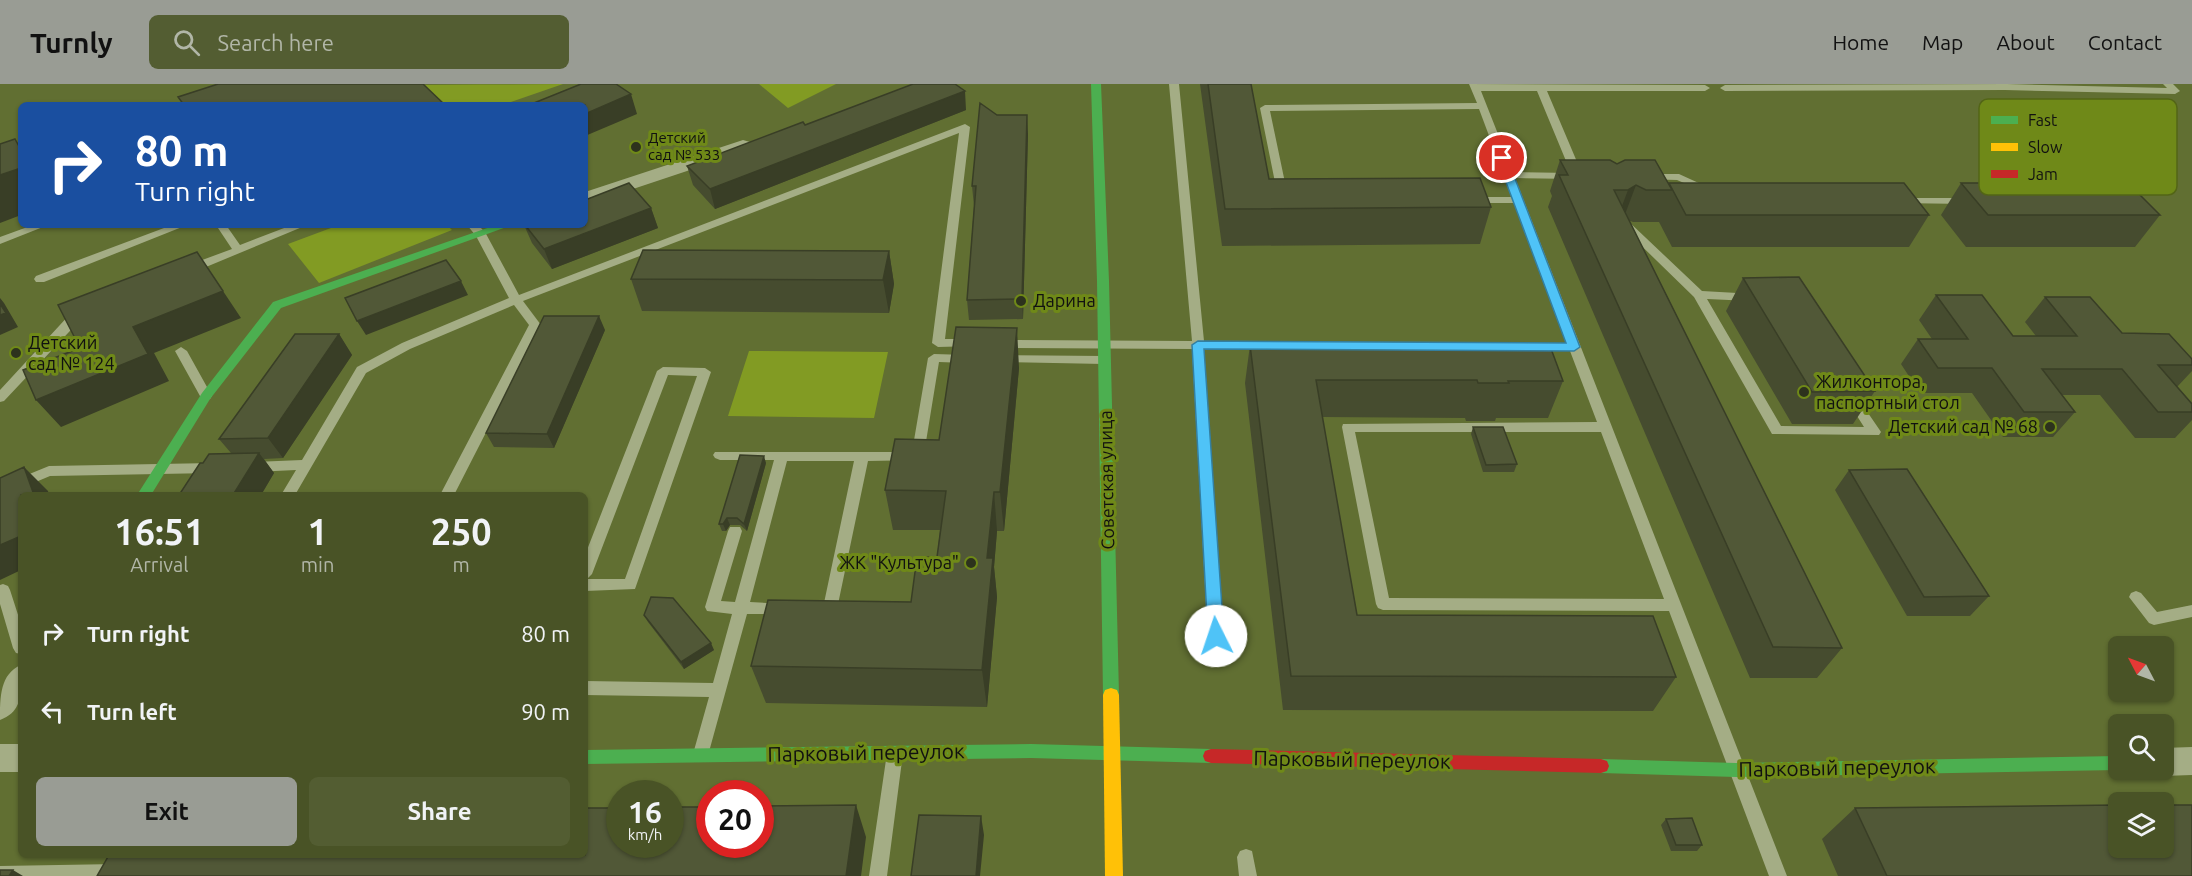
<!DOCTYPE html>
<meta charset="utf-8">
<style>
:root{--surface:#495326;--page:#535d32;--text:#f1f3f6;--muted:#b1b6a7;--accent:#999c94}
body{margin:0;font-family:Ubuntu,sans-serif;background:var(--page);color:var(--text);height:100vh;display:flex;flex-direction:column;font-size:22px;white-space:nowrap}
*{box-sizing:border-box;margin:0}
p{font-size:20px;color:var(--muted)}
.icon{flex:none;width:33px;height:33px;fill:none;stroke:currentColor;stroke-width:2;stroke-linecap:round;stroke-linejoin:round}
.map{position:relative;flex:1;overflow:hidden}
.details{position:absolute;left:18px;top:408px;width:570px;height:366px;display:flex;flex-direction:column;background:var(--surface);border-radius:9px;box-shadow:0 2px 4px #0004}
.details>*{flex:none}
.guide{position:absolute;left:18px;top:18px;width:570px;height:126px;border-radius:9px;box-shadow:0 2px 4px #0004;background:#1a4fa0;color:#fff;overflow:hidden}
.needle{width:39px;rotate:311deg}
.controls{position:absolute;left:2108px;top:552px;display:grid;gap:12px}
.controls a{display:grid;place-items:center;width:66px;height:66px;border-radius:9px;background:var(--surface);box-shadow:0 2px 4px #0004;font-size:30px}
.speed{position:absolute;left:606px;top:696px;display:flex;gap:12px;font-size:30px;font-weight:700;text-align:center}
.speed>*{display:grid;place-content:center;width:78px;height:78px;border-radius:50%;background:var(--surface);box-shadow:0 2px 4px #0004;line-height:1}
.speed small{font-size:15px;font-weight:400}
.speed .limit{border:9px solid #d22;background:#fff;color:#111}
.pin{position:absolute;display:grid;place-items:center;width:51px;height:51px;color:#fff;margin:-26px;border:3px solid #fff;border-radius:50%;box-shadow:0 2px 6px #0007}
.me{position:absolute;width:66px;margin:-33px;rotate:356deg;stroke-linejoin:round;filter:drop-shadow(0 0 4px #0008)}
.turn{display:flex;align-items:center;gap:21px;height:126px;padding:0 18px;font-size:27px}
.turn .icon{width:78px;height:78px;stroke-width:2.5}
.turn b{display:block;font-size:42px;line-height:51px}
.eta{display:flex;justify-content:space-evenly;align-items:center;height:102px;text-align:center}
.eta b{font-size:36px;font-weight:700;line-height:42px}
.action{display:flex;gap:12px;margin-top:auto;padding:12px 18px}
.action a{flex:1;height:69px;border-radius:9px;background:var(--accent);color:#111;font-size:24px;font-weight:700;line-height:69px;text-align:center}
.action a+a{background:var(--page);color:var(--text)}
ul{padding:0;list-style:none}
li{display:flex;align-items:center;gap:18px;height:78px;padding:0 18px}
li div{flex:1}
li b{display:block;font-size:22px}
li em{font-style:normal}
header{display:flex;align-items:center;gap:36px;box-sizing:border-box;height:84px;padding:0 30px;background:var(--accent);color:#111}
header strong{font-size:28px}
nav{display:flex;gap:33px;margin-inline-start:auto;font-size:21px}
.search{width:420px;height:54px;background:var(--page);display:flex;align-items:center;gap:15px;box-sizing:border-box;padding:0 21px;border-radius:9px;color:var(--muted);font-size:22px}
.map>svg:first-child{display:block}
</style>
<header>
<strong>Turnly</strong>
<div class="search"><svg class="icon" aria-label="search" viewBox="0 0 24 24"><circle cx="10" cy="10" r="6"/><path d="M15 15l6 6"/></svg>Search here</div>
<nav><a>Home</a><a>Map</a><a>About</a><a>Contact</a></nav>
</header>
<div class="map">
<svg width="2192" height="792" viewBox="0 0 2192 792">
<rect width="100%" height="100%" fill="#616f32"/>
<path fill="#829b23" d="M563 0 502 21H443L419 1Z
M759 0H836L788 24Z
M339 141H447L452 146 319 199 288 160Z
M749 267 888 268 874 334 728 332Z"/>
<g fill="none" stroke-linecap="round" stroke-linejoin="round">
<path fill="#a4ad85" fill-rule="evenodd" d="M1169 0H1179L1204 257H1269L1275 261 1269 265H1204L1225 575 1222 580 1217 581 1212 580 1209 575 1192 265 1000 264 994 260 1000 256 1192 257Z
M1469 0 1705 1 1710 4 1705 7H1547L1583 92 1578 95 1515 94 1787 792H1769L1669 527 1383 526 1378 524 1376 520 1342 343 1343 340 1597 338 1570 267H1534L1528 263 1534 259H1567L1514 119H1472L1467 116 1472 113H1512L1479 25 1270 27 1288 113 1283 116 1278 113 1260 24 1265 21 1477 19ZM1481 7H1537L1571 89 1513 88ZM1355 348H1601L1664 515 1389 514Z
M2007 0 2167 4 2163 0H2173L2180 7 2175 10 2005 6 1725 7 1720 4 1725 1Z
M965 40 970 43 945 255H972L976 256 978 259 976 262 938 263 932 259 959 49 523 217 541 241 454 411H440L529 241 514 221 410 265 366 289 295 411H281L296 386 253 388 246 383 253 378 302 376 357 283 402 259 509 214 476 152 467 141H478L485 148 519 211Z
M1647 90H1679L1714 106 1713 108H1705L1677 96 1643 95V91Z
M1900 114H1968L1973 117 1968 120 1896 119 1895 117Z
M1623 135 1627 136 1702 207 1755 210 1757 213 1755 216 1751 217 1707 215 1781 342 1864 343 1845 313 1851 309 1855 310 1879 345 1881 348 1879 351 1772 350 1694 213 1619 140 1618 138Z
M33 141H48L0 160V153Z
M172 141H187L44 198H36L34 195 36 192Z
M216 141H226L240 161 292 141H307L194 188H186V182L232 165Z
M80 225 84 226 86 229 84 232 4 317 0 318V306L71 229Z
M181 263 187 267 212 312 210 315 206 316 200 312 175 267Z
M934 270 967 271 973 275 967 279 939 278 923 376 868 377 837 525 835 529 830 531 815 529 813 525 815 521 824 519 854 377H787L750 518 788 520 790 524 788 528 783 530H747L707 675 701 677 695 675 693 670 709 613 585 611V597L713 599 732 530 707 527 705 523 728 447 730 443H740L742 447 721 517 735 518 774 376H720L715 374 713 371 715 368H912L928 274Z
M1001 271 1104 272 1110 276 1104 280 997 278 995 275Z
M663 283 705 284 711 288 635 505 585 507V471L657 287ZM668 291 697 292 625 495H587L592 490Z
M213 379 220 384 213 389 50 392 0 413V402L49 382Z
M3 500 8 502 10 506 21 540V570L16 569 13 564 0 520V501Z
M2136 507 2141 509 2157 528 2192 521V533L2154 541 2149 539 2129 513 2131 509Z
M895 662 901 664 903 669 887 792H869L887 669 889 664Z
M1246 765 1252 767 1257 792H1239L1237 773 1240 767Z
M117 780 123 782 126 788 124 792H0V782Z"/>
<path fill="#a4ad85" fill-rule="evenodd" d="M743 56 750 58 753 62 750 66 585 121V108Z
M21 581C21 604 25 627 0 636 0 613 0 590 21 581Z
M0 660H21V688H0Z
M2192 663V691L2163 692 2152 688 2151 686H2163V664Z"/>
<path fill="#4caf50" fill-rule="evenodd" d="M1091 0H1101L1109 197 1119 611 1117 616 1111 618 1105 616 1103 611 1097 197Z
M496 141H512L281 224 210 315 151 411H137L202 309 273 218Z
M1031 660 1211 665 1217 667 1219 672 1217 677 1211 679 1031 674 585 680V666Z
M2118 672V686H2120H2118L1736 693 1601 689 1595 687 1593 682 1595 677 1601 675 1736 679Z"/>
<path fill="#ffc107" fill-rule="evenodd" d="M1111 604 1117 606 1119 611 1123 792H1105L1103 611 1105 606Z"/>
<path fill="#c62828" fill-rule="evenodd" d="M1211 665 1601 675 1607 677 1609 682 1607 687 1601 689 1211 679 1205 677 1203 672 1205 667Z"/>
</g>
<path fill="#464c2f" d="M1200 0H1251L1269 95 1491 123 1480 160 1222 162Z
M966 26 715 125 693 101 687 82 805 41Z
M997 31 1028 50 1023 235 969 236 967 216 974 122 972 102Z
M1560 76 1617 80 1669 99 1929 131 1909 163H1672L1659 138H1633L1628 136 1842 564 1817 594H1750L1548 123 1552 112 1550 107Z
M1961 99 2160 131 2135 163H1966L1941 131Z
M651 124 658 144 552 185 532 159 524 141H585Z
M889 167 894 200 889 229 642 227 631 195Z
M1743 194 1875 307 1853 340H1792L1726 227Z
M1936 211 2013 252H2036L2025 238 2045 213 2122 249 2192 275V287L2177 303 2192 320V336L2175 354H2135L2100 311H2062L2075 328 2053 353H2003L1972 309H1920L1901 280 1918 255H1932L1919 236Z
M605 246 554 364 494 363 486 349Z
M339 250 352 271 283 374 264 375 274 389 261 411H179L203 379 231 369 219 355Z
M1250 261 1563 297 1548 334H1496L1495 337H1466L1465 334 1322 333 1357 531 1676 593 1653 627 1283 626 1245 299Z
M1019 284 1004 447H997L994 483 997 513 987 623 766 619 751 582 911 518 937 473 940 446H893L885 406 939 356Z
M1473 343 1517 380 1514 388H1483L1471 350Z
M766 379 747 447 740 441H730L726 447H722L719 440Z
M1849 386 1989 512 1970 532H1907L1835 406Z
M644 531 714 566 684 585 648 538Z
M1855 724 2192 792H1838L1822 755Z
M1666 735 1702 761 1697 767H1671L1661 741Z"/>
<path fill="#393e26" d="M965 7 966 26 715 125 710 105Z
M631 10 637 30 585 52V30Z
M1027 31 1028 50 1023 235 1022 215Z
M21 84V131L0 139V91Z
M1636 101 1624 133 1616 138 1628 106Z
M651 124 658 144 552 185 544 165Z
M270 141H280L272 144Z
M889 167 894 200 889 229 883 196Z
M197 168 241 234 154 269 169 297 61 343 36 316Z
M461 197 468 211 366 251 357 237Z
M0 214 4 219 18 243 0 251Z
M599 232 605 246 554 364 547 350Z
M1017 244 1019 284 1004 447 1000 408Z
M339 250 352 271 283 374 268 354Z
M259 369 274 389 261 411H233Z
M764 372 766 379 747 447 744 440Z
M24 383 48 407 49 411H34Z
M994 408 997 447 994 483 997 513 987 623 982 586 987 474Z
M727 434 730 441 726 447 723 440Z
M21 452V486L0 496V461Z
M711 559 714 566 684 585 681 578Z
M856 721 866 753 861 792H846Z
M981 732 984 751 980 792H976Z
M13 786 23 792H9Z"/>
<path fill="#515837" stroke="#393e26" stroke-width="1.5" d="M218 0H423L445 21H184L178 13Z
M581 0H616L631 10 585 30V21H529Z
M913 0H955L965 7 710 105 687 82 803 38 805 41Z
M1208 0H1251L1269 95 1480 94 1491 123 1225 125Z
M980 19 997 31H1027L1022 215 967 216 976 102H972Z
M15 55 21 66V84L0 91V60Z
M1560 76H1610L1617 80 1625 76H1655L1672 106H1646L1636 101 1628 106H1614L1842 564 1773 563 1559 91H1568Z
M629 99 651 124 544 165 525 141H585V116Z
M1669 99H1904L1929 131H1686Z
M1961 99H2128L2160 131H1988Z
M643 166 889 167 883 196 631 195Z
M197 168 223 207 133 243 148 270 36 316 23 286 80 264 58 221Z
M446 176 461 197 357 237 345 214Z
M1799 193 1875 307 1812 308 1743 194Z
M1936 211H1982L2013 252H2077L2045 213H2090L2122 249 2169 250 2192 275V281H2158L2192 320V328H2158L2122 285H2042L2075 328H2024L1992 284H1938L1918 255H1968Z
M0 220 6 229 0 231Z
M544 232H599L547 350 486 349Z
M956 243 1017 244 1000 408H994L987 474H993L982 586 751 582 768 516 911 518 917 473H937L946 407 885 406 895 355 939 356Z
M295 250H339L268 354 219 355Z
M1250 261 1550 262 1563 297H1508L1509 299H1478L1477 296H1316L1357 531 1653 532 1676 593 1291 592Z
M1473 343H1503L1517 380 1486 381Z
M259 369 233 411H179L200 379H203L209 370Z
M740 371 764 372 744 440 737 434H727L723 440H719Z
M24 383 34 411H21V452L0 461V394Z
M1907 385 1989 512 1924 513 1849 386Z
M651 513 673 514 711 559 681 578 644 531Z
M856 721 846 792H97L109 771H585V724H620V760H670V723H710V760H760V722Z
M2118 721V764H2163V721H2192V792H1887L1855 724Z
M919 731 981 732 976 792H911Z
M1692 734 1702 761H1676L1666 735Z
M0 786H13L9 792H0Z"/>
<path fill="#4fc3f7" stroke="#337fa1" stroke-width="1.5" d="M1502 70 1507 74 1580 263 1574 267 1204 265 1224 552 1221 557 1216 559 1211 557 1208 552 1192 261 1198 257 1566 259 1497 74Z"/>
<g fill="#2d321d" stroke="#6f8918" stroke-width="2">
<circle cx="636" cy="63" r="6"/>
<circle cx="1021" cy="217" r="6"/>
<circle cx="16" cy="269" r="6"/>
<circle cx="1804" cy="308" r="6"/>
<circle cx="2050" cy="343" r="6"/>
<circle cx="971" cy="479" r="6"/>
</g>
<g text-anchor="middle" stroke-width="6" stroke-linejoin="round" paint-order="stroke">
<g font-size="15" fill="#111" stroke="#6f8918" text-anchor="start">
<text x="648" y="59">Детский<tspan x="648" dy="17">сад № 533</tspan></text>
</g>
<g font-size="18" fill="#111" stroke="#6f8918" text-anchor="start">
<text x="1033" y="223">Дарина</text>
<text x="28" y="265">Детский<tspan x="28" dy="21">сад № 124</tspan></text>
<text x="1816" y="304">Жилконтора,<tspan x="1816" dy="21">паспортный стол</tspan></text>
<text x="2038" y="349" text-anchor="end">Детский сад № 68</text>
<text x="959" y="485" text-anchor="end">ЖК "Культура"</text>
</g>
<g font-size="18" fill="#111" stroke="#6f8918">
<text transform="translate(1107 396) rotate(-91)" y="6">Советская улица</text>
</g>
<g font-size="21" fill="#111" stroke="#6f8918">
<text transform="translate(866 669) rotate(-1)" y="7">Парковый переулок</text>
<text transform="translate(1352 676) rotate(1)" y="7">Парковый переулок</text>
<text transform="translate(1837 684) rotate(-1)" y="7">Парковый переулок</text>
</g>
</g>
<rect x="1979" y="15" width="198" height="96" rx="9" fill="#6f8918" stroke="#536516" stroke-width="1.5"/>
<rect x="1991" y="32" width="27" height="8" fill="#4caf50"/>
<rect x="1991" y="59" width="27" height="8" fill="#ffc107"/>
<rect x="1991" y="86" width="27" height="8" fill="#c62828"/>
<g font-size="16" fill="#111">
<text x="2028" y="42">Fast</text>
<text x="2028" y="69">Slow</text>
<text x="2028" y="96">Jam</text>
</g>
</svg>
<div class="controls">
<a><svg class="needle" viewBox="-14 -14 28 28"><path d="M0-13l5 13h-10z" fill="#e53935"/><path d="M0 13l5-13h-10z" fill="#b1b6a7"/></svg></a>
<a><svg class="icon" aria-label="search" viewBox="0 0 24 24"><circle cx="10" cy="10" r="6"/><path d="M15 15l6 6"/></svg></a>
<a><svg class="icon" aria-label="layers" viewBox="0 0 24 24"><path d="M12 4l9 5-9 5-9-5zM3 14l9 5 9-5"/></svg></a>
</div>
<div class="speed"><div>16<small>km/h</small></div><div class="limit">20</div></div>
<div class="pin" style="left:1502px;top:74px;background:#d93025"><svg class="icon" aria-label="arrive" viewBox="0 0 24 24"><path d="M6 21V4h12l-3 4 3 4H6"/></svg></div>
<svg class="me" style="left:1216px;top:552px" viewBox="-20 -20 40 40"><circle r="19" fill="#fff"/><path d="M0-13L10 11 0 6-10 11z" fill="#4fc3f7"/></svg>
<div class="guide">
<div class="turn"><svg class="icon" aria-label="right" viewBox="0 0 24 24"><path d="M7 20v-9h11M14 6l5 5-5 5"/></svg><div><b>80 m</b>Turn right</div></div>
</div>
<section class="details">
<div class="eta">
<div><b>16:51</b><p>Arrival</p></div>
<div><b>1</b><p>min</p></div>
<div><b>250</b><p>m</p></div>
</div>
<ul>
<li><svg class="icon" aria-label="right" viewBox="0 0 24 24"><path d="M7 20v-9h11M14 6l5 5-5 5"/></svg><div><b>Turn right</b></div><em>80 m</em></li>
<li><svg class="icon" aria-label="left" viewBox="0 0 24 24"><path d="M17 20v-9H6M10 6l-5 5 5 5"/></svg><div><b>Turn left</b></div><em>90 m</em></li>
</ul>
<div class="action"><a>Exit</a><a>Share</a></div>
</section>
</div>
